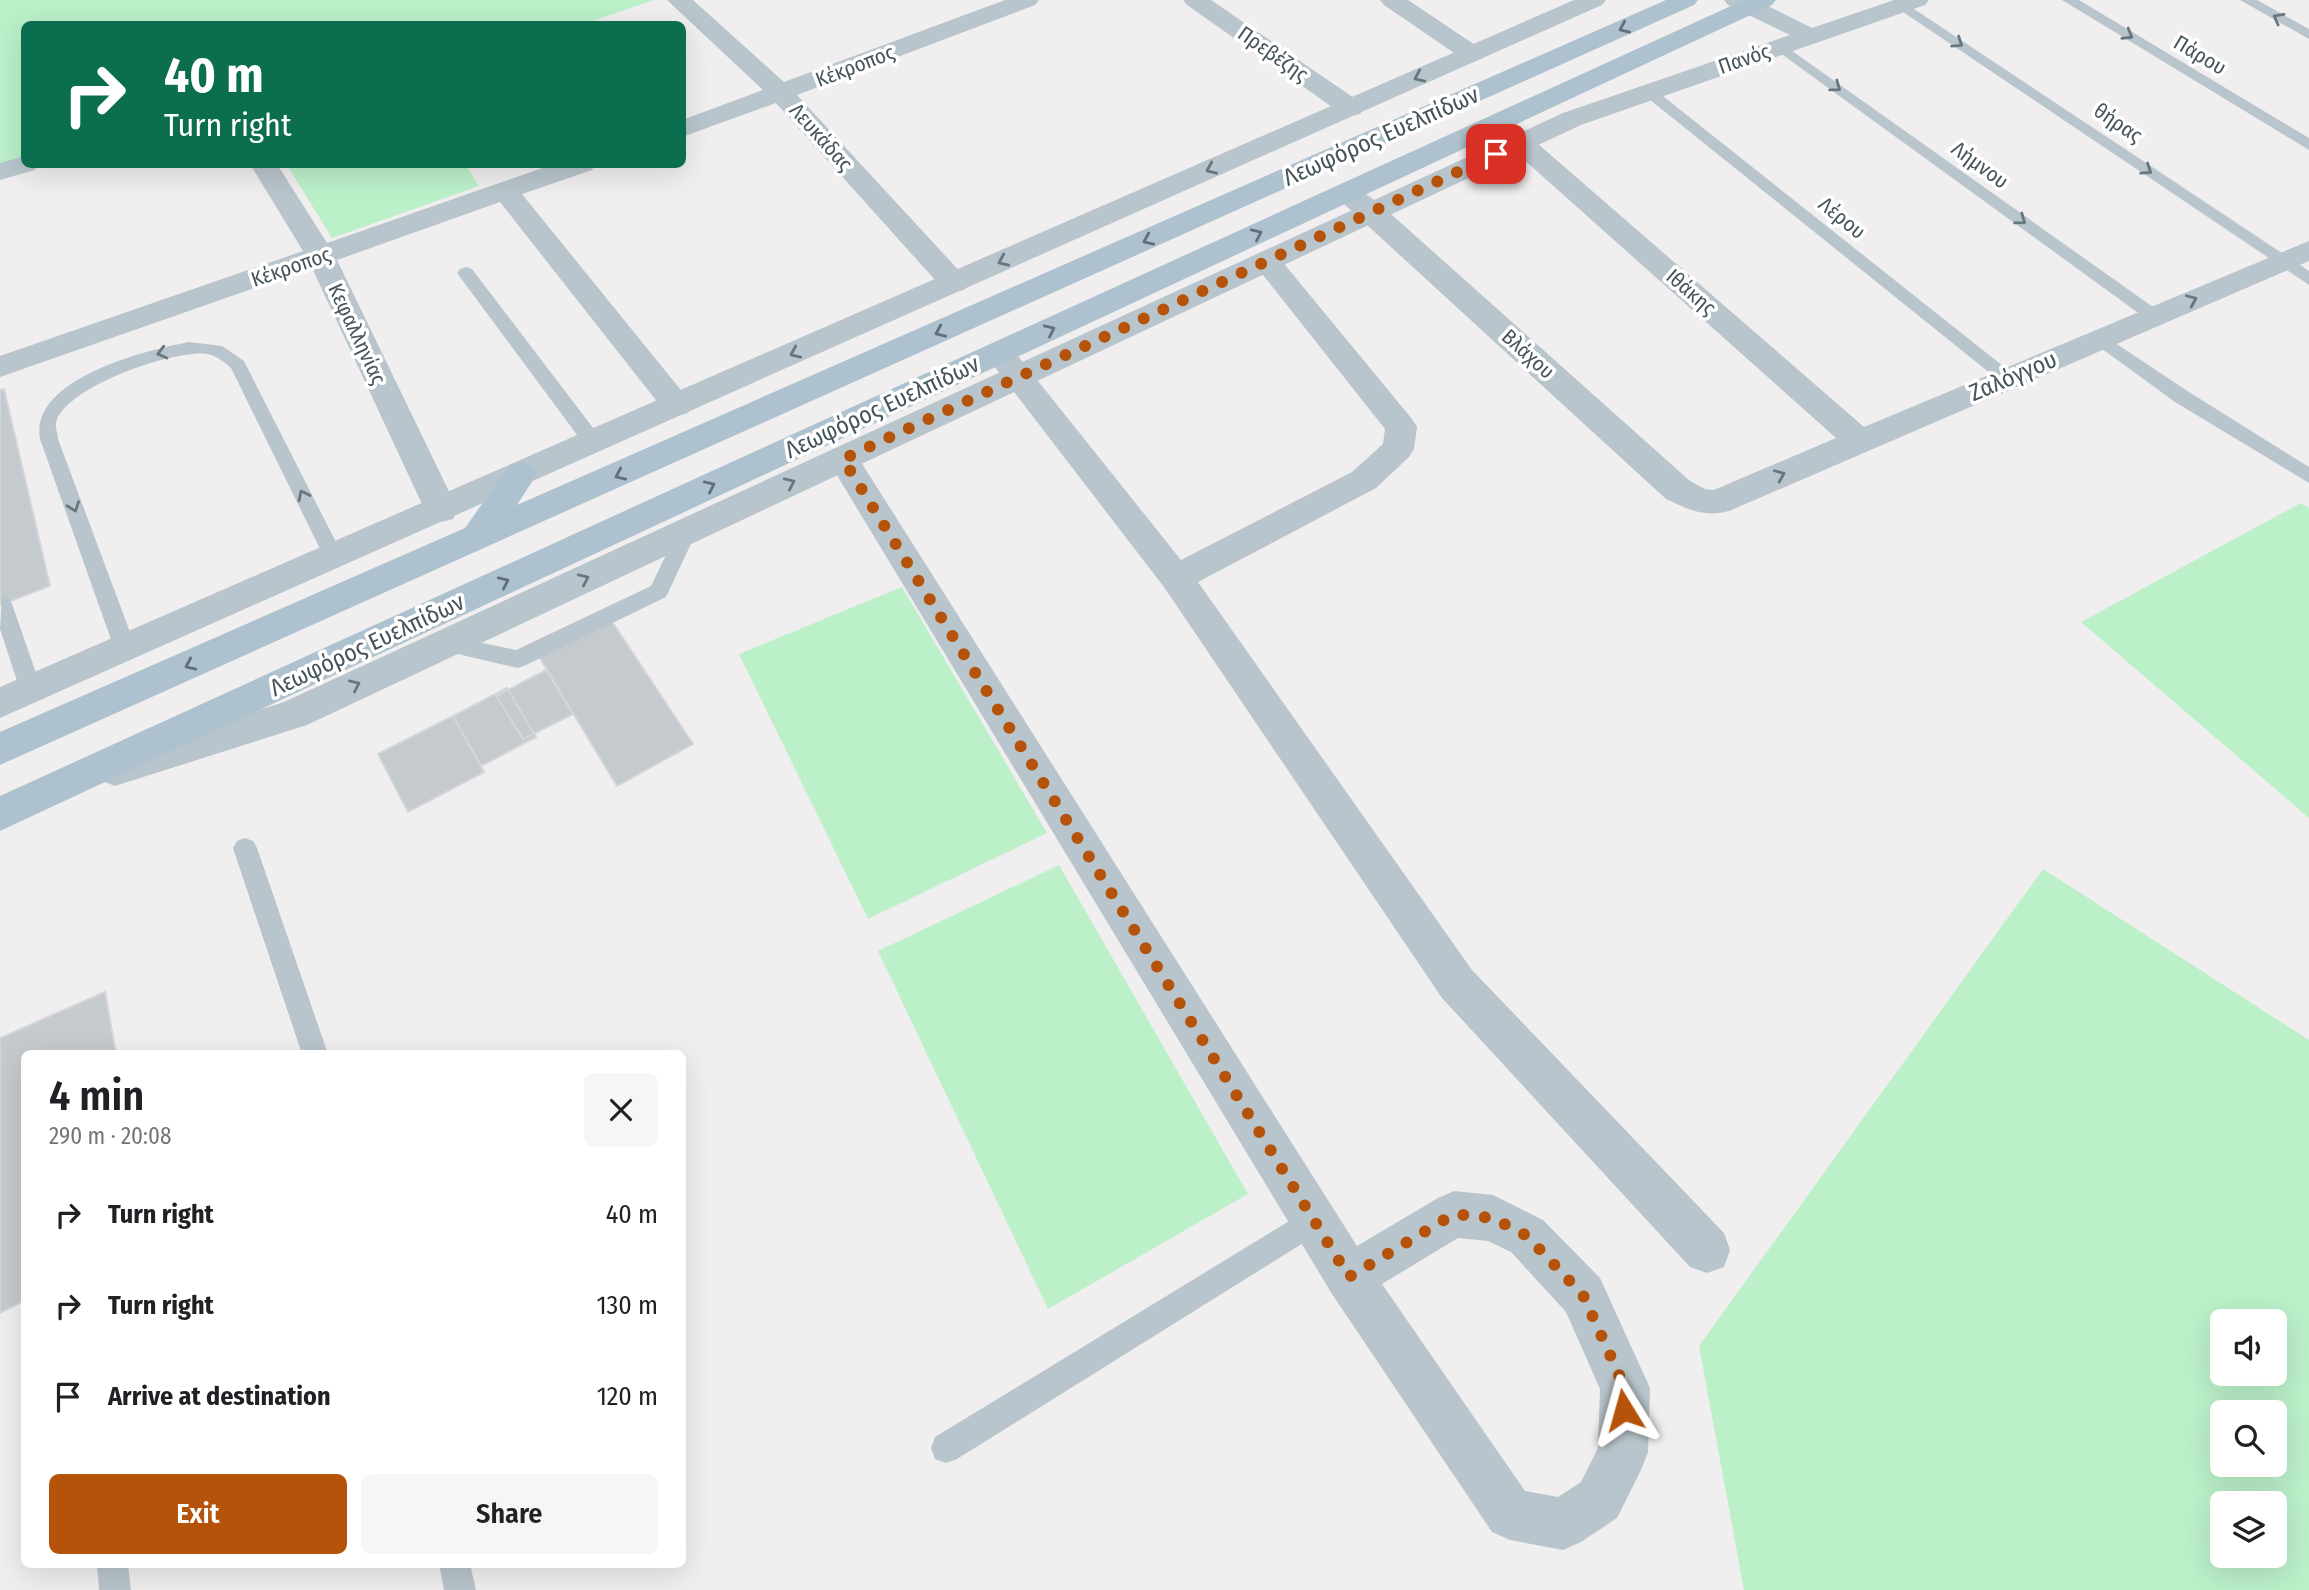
<!DOCTYPE html>
<meta charset="utf-8">
<style>
:root{--surface:#fff;--page:#f6f6f6;--text:#202124;--muted:#757577;--accent:#b45309}
body{margin:0;font-family:"Fira Sans Condensed",sans-serif;background:var(--page);color:var(--text);height:100vh;display:flex;flex-direction:column;font-size:26px;white-space:nowrap}
*{box-sizing:border-box;margin:0}
p{font-size:23px;color:var(--muted)}
.icon{flex:none;width:38px;height:38px;fill:none;stroke:currentColor;stroke-width:2;stroke-linecap:round;stroke-linejoin:round}
.map{position:relative;flex:1;overflow:hidden}
.details{position:absolute;left:21px;top:1050px;width:665px;height:518px;display:flex;flex-direction:column;background:var(--surface);border-radius:10px;box-shadow:0 7px 28px #0002}
.details>*{flex:none}
.banner{position:absolute;left:21px;top:21px;width:665px;height:147px;border-radius:10px;box-shadow:0 7px 28px #0002;background:#0b6e4f;color:#fff;overflow:hidden}
.buttons{position:absolute;left:2210px;top:1309px;display:grid;gap:14px}
.buttons a{display:grid;place-items:center;width:77px;height:77px;border-radius:10px;background:var(--surface);box-shadow:0 7px 28px #0002;font-size:35px}
.pin{position:absolute;display:grid;place-items:center;width:60px;height:60px;color:#fff;margin:-30px;border-radius:14px;box-shadow:0 4px 10px #0006}
.me{position:absolute;width:77px;margin:-38px;rotate:352deg;stroke-linejoin:round;filter:drop-shadow(0 0 5px #0008)}
.turn{display:flex;align-items:center;gap:24px;height:147px;padding:0 28px;font-size:32px}
.turn .icon{width:91px;height:91px;stroke-width:2.5}
.turn b{display:block;font-size:49px;line-height:60px}
.round{display:grid;place-items:center;flex:none;width:74px;height:74px;border-radius:10px;background:var(--page)}
.summary{display:flex;align-items:center;justify-content:space-between;height:119px;padding:0 28px}
h1{font-size:42px;font-weight:600;line-height:52px}
.primary-button{display:flex;gap:14px;margin-top:auto;padding:14px 28px}
.primary-button a{flex:1;height:80px;border-radius:10px;background:var(--accent);color:#fff;font-size:28px;font-weight:600;line-height:80px;text-align:center}
.primary-button a+a{background:var(--page);color:var(--text)}
ul{padding:0;list-style:none}
li{display:flex;align-items:center;gap:21px;height:91px;padding:0 28px}
li div{flex:1}
li b{display:block;font-size:26px}
li em{font-style:normal}
.map>svg:first-child{display:block}
</style>
<div class="map">
<svg width="2309" height="1590" viewBox="0 0 2309 1590">
<rect width="100%" height="100%" fill="#f1eeef"/>
<path fill="#bbf0c9" fill-rule="evenodd" d="M0 0H654L584 24H24V157L0 163Z
M287 165H466L479 186 332 238Z
M2301 503 2309 508V818L2081 622Z
M902 587 1047 833 868 919 739 654Z
M1059 865 1248 1194 1048 1309 878 951Z
M2043 869 2309 1040V1590H1744L1699 1346ZM2222 1321H2275V1374H2222ZM2275 1412V1465H2222V1412ZM2275 1503V1556H2222V1503Z"/>
<path fill="#c5cace" stroke="#d2d5da" stroke-width="2" d="M4 389 50 586 0 605V390Z
M607 614 693 744 617 786 535 650Z
M546 670 573 714 523 739 496 696Z
M507 688 536 737 481 766 453 716Z
M453 716 484 772 408 812 378 754Z
M105 992 116 1054H24V1301L0 1313V1038Z"/>
<g fill="none" stroke-linecap="round" stroke-linejoin="round">
<path fill="#b9c5cc" fill-rule="evenodd" d="M2062 0H2079L2309 138V150Z
M2240 0H2257L2309 29V39Z
M1902 1 2309 271V285L1897 8V2Z
M1781 43 2160 312 2163 316 2160 320H2148L1776 50 1774 47 1776 44Z
M1649 87 1654 89 2013 374 2016 378 2013 382H2001L1644 95 1641 92Z
M466 267 472 269 600 437 602 442 600 447H586L460 277 457 273 460 269Z
M2100 333 2189 392 2309 467V483L2175 402 2094 343 2091 339Z
M189 342 222 346 244 361 343 556 340 561 333 564 326 561 231 368C224 362 217 356 208 354 175 349 64 387 56 423 55 428 58 434 58 439L136 648 132 654 125 656 118 654 114 648 40 439C29 379 146 350 189 342Z
M687 524 694 526 697 531 666 597 526 665 518 668 445 651 438 649 434 643 438 637 445 635 516 650 651 586 680 526Z
M2 596 9 598 12 604 42 690 39 696 31 699 23 696 20 690 0 629Z
M245 838 253 841 257 848 328 1054H302L233 848 237 841Z
M1314 1206 1324 1210 1328 1220 1324 1230 957 1459 946 1463 935 1459 931 1448 935 1437Z
M97 1564H128L131 1590H99Z
M439 1564H470L476 1590H444Z"/>
<path fill="#b9c5cc" fill-rule="evenodd" d="M667 0H693L784 82 1005 0H1039L1035 5 797 95 964 276 969 283 964 290 954 292 944 290 776 103 682 137V120L763 90Z
M1183 0H1211L1360 102 1364 108 1360 114 1351 116 1342 114 1187 5Z
M1380 0H1408L1481 49 1485 54 1481 59 1472 62 1463 59 1384 5Z
M1521 135 1530 137 1864 427 2309 241V261L1729 511C1705 518 1687 509 1666 499L1332 193 1336 187C1355 182 1367 195 1382 206L1690 481 1705 489 1714 490 1836 438 1512 149 1508 143 1512 137Z
M24 156V164H38L35 170 0 180V163Z
M250 164H277L327 243 554 164H595L592 170 522 194 693 405 688 413 677 416 666 413 500 202 337 260 458 510 453 519 441 522 429 519 312 268 0 377V356L303 251Z
M1266 252 1276 254 1412 419 1417 427 1414 449 1409 457 1376 488 1198 582 1472 970 1724 1233 1730 1250 1724 1267 1707 1273 1690 1267 1442 998 1164 587 984 353 988 346 999 343 1010 346 1181 560 1352 472 1383 444 1385 429 1252 261 1256 254Z
M843 447 854 451 1357 1246 1438 1198 1454 1191 1493 1195 1543 1220 1600 1278 1650 1388 1648 1452 1641 1470 1617 1518 1581 1542 1563 1550 1510 1540 1492 1532 1332 1294 832 467 827 459 832 451ZM1458 1238 1488 1241 1511 1252 1566 1312 1600 1389 1598 1448 1581 1482 1558 1497 1525 1491 1382 1284Z"/>
<path fill="#b9c5cc" fill-rule="evenodd" d="M1574 0H1606L1602 5 0 718V687Z
M1724 0H1756L1812 28 1894 0H1929L1925 5 1581 125 307 725 115 786 102 781 96 770 102 759 284 702 1563 113 1790 35 1728 5Z"/>
<path fill="#adc2ce" fill-rule="evenodd" d="M1666 0H1698L1694 5 0 765V732L465 528 509 466 521 462 533 466 537 474 517 505Z
M1744 0H1776L1772 5 0 831V796Z"/>
</g>
<defs><path id="oneway-chevron" d="M-2-3.5L2.5 0L-2 3.5" fill="none" stroke-width="1.6" stroke-linecap="round" stroke-linejoin="round" transform="scale(1.75)"/></defs>
<g stroke="#68777e">
<use href="#oneway-chevron" transform="translate(2278 18) rotate(-151)"/>
<use href="#oneway-chevron" transform="translate(2128 35) rotate(31)"/>
<use href="#oneway-chevron" transform="translate(1958 43) rotate(34)"/>
<use href="#oneway-chevron" transform="translate(1419 77) rotate(156)"/>
<use href="#oneway-chevron" transform="translate(1836 87) rotate(36)"/>
<use href="#oneway-chevron" transform="translate(1211 169) rotate(156)"/>
<use href="#oneway-chevron" transform="translate(2147 170) rotate(34)"/>
<use href="#oneway-chevron" transform="translate(2021 220) rotate(36)"/>
<use href="#oneway-chevron" transform="translate(1003 261) rotate(156)"/>
<use href="#oneway-chevron" transform="translate(2192 300) rotate(-23)"/>
<use href="#oneway-chevron" transform="translate(162 353) rotate(165)"/>
<use href="#oneway-chevron" transform="translate(795 353) rotate(156)"/>
<use href="#oneway-chevron" transform="translate(1780 475) rotate(-23)"/>
<use href="#oneway-chevron" transform="translate(790 483) rotate(-25)"/>
<use href="#oneway-chevron" transform="translate(303 495) rotate(-116)"/>
<use href="#oneway-chevron" transform="translate(74 507) rotate(70)"/>
<use href="#oneway-chevron" transform="translate(584 579) rotate(-25)"/>
<use href="#oneway-chevron" transform="translate(355 685) rotate(-25)"/>
</g>
<g stroke="#607078">
<use href="#oneway-chevron" transform="translate(1624 28) rotate(156)"/>
<use href="#oneway-chevron" transform="translate(1257 234) rotate(-25)"/>
<use href="#oneway-chevron" transform="translate(1148 240) rotate(156)"/>
<use href="#oneway-chevron" transform="translate(1050 330) rotate(-25)"/>
<use href="#oneway-chevron" transform="translate(940 332) rotate(156)"/>
<use href="#oneway-chevron" transform="translate(620 475) rotate(156)"/>
<use href="#oneway-chevron" transform="translate(710 486) rotate(-25)"/>
<use href="#oneway-chevron" transform="translate(504 582) rotate(-25)"/>
<use href="#oneway-chevron" transform="translate(190 665) rotate(156)"/>
</g>
<g fill="none" stroke-linecap="round" stroke-linejoin="round">
<path stroke="#b45309" stroke-width="12" stroke-dasharray="0 21.6" d="M1496 154 843 459 1349 1277 1454 1214 1493 1218 1527 1236 1583 1295 1625 1388 1624 1410"/>
</g>
<g text-anchor="middle" stroke-width="7" stroke-linejoin="round" paint-order="stroke">
<g font-size="21" fill="#46555c" stroke="#fff">
<text transform="translate(1273 54) rotate(35)" y="7">Πρεβέζης</text>
<text transform="translate(2200 55) rotate(31)" y="7">Πάρου</text>
<text transform="translate(1744 59) rotate(-19)" y="7">Πανός</text>
<text transform="translate(855 66) rotate(-21)" y="7">Κέκροπος</text>
<text transform="translate(2118 123) rotate(34)" y="7">θήρας</text>
<text transform="translate(821 137) rotate(48)" y="7">Λευκάδας</text>
<text transform="translate(1980 165) rotate(36)" y="7">Λήμνου</text>
<text transform="translate(1842 218) rotate(39)" y="7">Λέρου</text>
<text transform="translate(291 267) rotate(-19)" y="7">Κέκροπος</text>
<text transform="translate(1691 292) rotate(41)" y="7">Ιθάκης</text>
<text transform="translate(357 334) rotate(65)" y="7">Κεφαλληνίας</text>
<text transform="translate(1528 354) rotate(42)" y="7">Βλάχου</text>
</g>
<g font-size="24" fill="#46555c" stroke="#fff">
<text transform="translate(1381 136) rotate(-24)" y="8">Λεωφόρος Ευελπίδων</text>
<text transform="translate(2013 376) rotate(-23)" y="8">Ζαλόγγου</text>
<text transform="translate(882 407) rotate(-25)" y="8">Λεωφόρος Ευελπίδων</text>
<text transform="translate(367 645) rotate(-25)" y="8">Λεωφόρος Ευελπίδων</text>
</g>
</g>
</svg>
<div class="buttons">
<a><svg class="icon" aria-label="sound" viewBox="0 0 24 24"><path d="M4 9h4l5-4v14l-5-4H4zM17 9q2 3 0 6"/></svg></a>
<a><svg class="icon" aria-label="search" viewBox="0 0 24 24"><circle cx="10" cy="10" r="6"/><path d="M15 15l6 6"/></svg></a>
<a><svg class="icon" aria-label="layers" viewBox="0 0 24 24"><path d="M12 4l9 5-9 5-9-5zM3 14l9 5 9-5"/></svg></a>
</div>
<div class="pin" style="left:1496px;top:154px;background:#d93025"><svg class="icon" aria-label="arrive" viewBox="0 0 24 24"><path d="M6 21V4h12l-3 4 3 4H6"/></svg></div>
<svg class="me" style="left:1624px;top:1410px" viewBox="-20 -20 40 40"><path d="M0-17L14 15 0 8-14 15z" fill="#b45309" stroke="#fff" stroke-width="4"/></svg>
<div class="banner">
<div class="turn"><svg class="icon" aria-label="right" viewBox="0 0 24 24"><path d="M7 20v-9h11M14 6l5 5-5 5"/></svg><div><b>40 m</b>Turn right</div></div>
</div>
<section class="details">
<div class="summary"><div><h1>4 min</h1><p>290 m · 20:08</p></div><a class="round"><svg class="icon" aria-label="close" viewBox="0 0 24 24"><path d="M6 6l12 12M18 6L6 18"/></svg></a></div>
<ul>
<li><svg class="icon" aria-label="right" viewBox="0 0 24 24"><path d="M7 20v-9h11M14 6l5 5-5 5"/></svg><div><b>Turn right</b></div><em>40 m</em></li>
<li><svg class="icon" aria-label="right" viewBox="0 0 24 24"><path d="M7 20v-9h11M14 6l5 5-5 5"/></svg><div><b>Turn right</b></div><em>130 m</em></li>
<li><svg class="icon" aria-label="arrive" viewBox="0 0 24 24"><path d="M6 21V4h12l-3 4 3 4H6"/></svg><div><b>Arrive at destination</b></div><em>120 m</em></li>
</ul>
<div class="primary-button"><a>Exit</a><a>Share</a></div>
</section>
</div>
